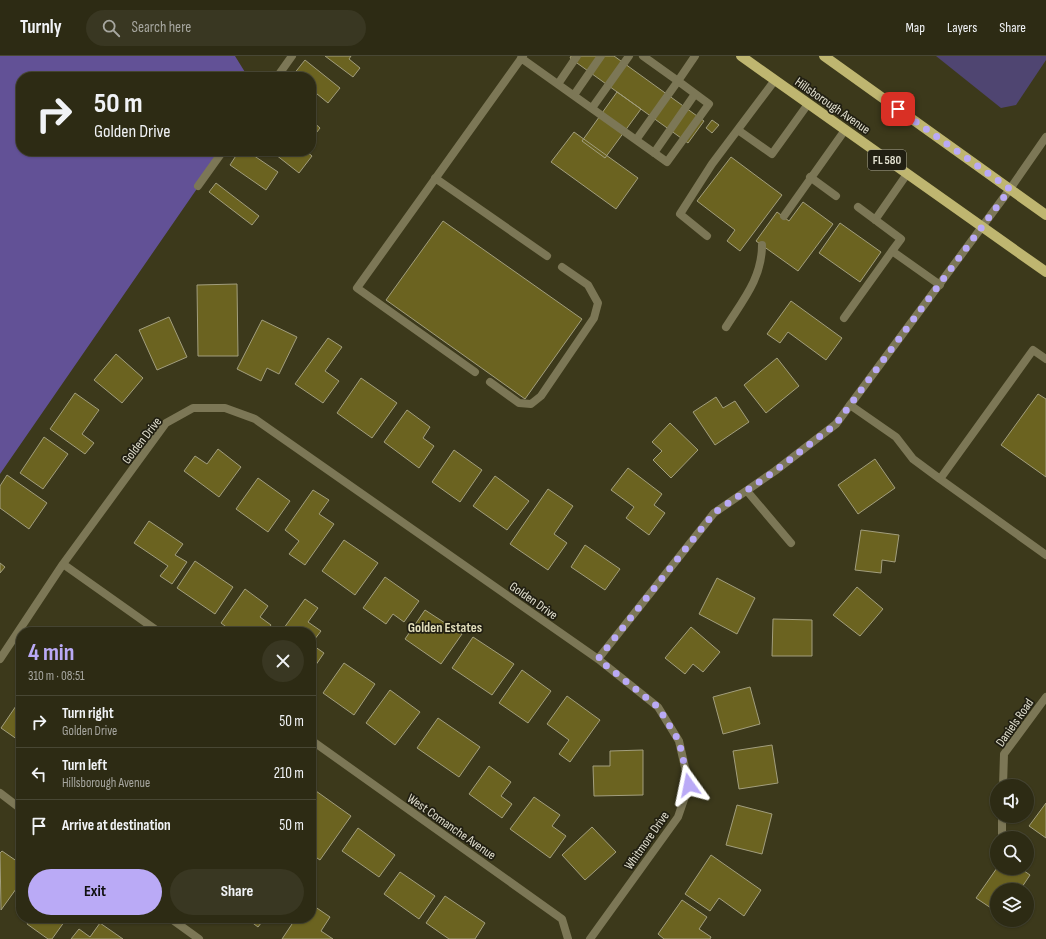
<!DOCTYPE html>
<meta charset="utf-8">
<style>
:root{--surface:#2d2b14;--page:#393722;--text:#f1f3f6;--muted:#a7a7a0;--line:#484734;--accent:#baaaf6}
body{margin:0;font-family:"Sofia Sans Condensed",sans-serif;background:var(--page);color:var(--text);height:100vh;display:flex;flex-direction:column;font-size:15px;white-space:nowrap}
*{box-sizing:border-box;margin:0}
p{font-size:13px;color:var(--muted)}
.icon{flex:none;width:22px;height:22px;fill:none;stroke:currentColor;stroke-width:2;stroke-linecap:round;stroke-linejoin:round}
.map{position:relative;flex:1;overflow:hidden}
.side{position:absolute;left:16px;top:571px;width:300px;height:296px;display:flex;flex-direction:column;background:var(--surface);border-radius:16px;box-shadow:0 1px 3px #0004,0 0 0 1px var(--line)}
.side>*{flex:none}
.guide{position:absolute;left:16px;top:16px;width:300px;height:84px;border-radius:16px;box-shadow:0 1px 3px #0004,0 0 0 1px var(--line);background:#2d2b14;color:var(--text);overflow:hidden}
.buttons{position:absolute;left:990px;top:723px;display:grid;gap:8px}
.buttons a{display:grid;place-items:center;width:44px;height:44px;border-radius:50%;background:var(--surface);box-shadow:0 1px 3px #0004,0 0 0 1px var(--line);font-size:20px}
.pin{position:absolute;display:grid;place-items:center;width:34px;height:34px;color:#fff;margin:-17px;border-radius:8px;box-shadow:0 2px 6px #0006}
.me{position:absolute;width:44px;margin:-22px;rotate:348deg;stroke-linejoin:round;filter:drop-shadow(0 0 3px #0008)}
.turn{display:flex;align-items:center;gap:14px;height:84px;padding:0 12px;font-size:18px}
.turn .icon{width:52px;height:52px;stroke-width:2.5}
.turn b{display:block;font-size:28px;line-height:34px}
.round{display:grid;place-items:center;flex:none;width:42px;height:42px;border-radius:21px;background:var(--page)}
.summary{display:flex;align-items:center;justify-content:space-between;height:68px;padding:0 12px}
h1{font-size:24px;font-weight:700;line-height:30px;color:var(--accent)}
.cta{display:flex;gap:8px;margin-top:auto;padding:8px 12px}
.cta a{flex:1;height:46px;border-radius:24px;background:var(--accent);color:#111;font-size:16px;font-weight:700;line-height:46px;text-align:center}
.cta a+a{background:var(--page);color:var(--text)}
ul{padding:0;list-style:none}
li{display:flex;align-items:center;gap:12px;height:52px;padding:0 12px;border-top:1px solid var(--line)}
li div{flex:1}
li b{display:block;font-size:15px}
li em{font-style:normal}
header{display:flex;align-items:center;gap:24px;box-sizing:border-box;height:56px;padding:0 20px;background:var(--surface);border-bottom:1px solid var(--line)}
header strong{font-size:19px}
nav{display:flex;gap:22px;margin-inline-start:auto;font-size:14px}
.search{width:280px;height:36px;background:var(--page);display:flex;align-items:center;gap:10px;box-sizing:border-box;padding:0 14px;border-radius:22px;color:var(--muted);font-size:15px}
.map>svg:first-child{display:block}
</style>
<header>
<strong>Turnly</strong>
<div class="search"><svg class="icon" aria-label="search" viewBox="0 0 24 24"><circle cx="10" cy="10" r="6"/><path d="M15 15l6 6"/></svg>Search here</div>
<nav><a>Map</a><a>Layers</a><a>Share</a></nav>
</header>
<div class="map">
<svg width="1046" height="883" viewBox="0 0 1046 883">
<rect width="100%" height="100%" fill="#3c391b"/>
<path fill="#4f4571" d="M936 0H1046V4L1016 49 1001 52Z"/>
<path fill="#625196" d="M0 0H235L248 21H21V95H223L0 418Z"/>
<path fill="#6b6320" stroke="#a29e7d" d="M325 0H351L349 3 360 12 353 21Z
M571 0H614L704 65 688 87 570 2Z
M305 4 340 32 328 47 311 33V21H296L293 19Z
M617 36 641 53 605 102 582 85Z
M311 64 320 72 313 81 311 79Z
M712 64 719 69 712 77 706 72Z
M574 76 638 122 616 153 551 106Z
M239 95H247L278 116 266 134 230 109Z
M271 95H306L312 100 299 117Z
M731 101 782 139 740 195 727 185 735 174 697 145Z
M216 127 259 160 252 169 209 136Z
M803 146 833 168 798 215 756 185 777 156 789 165Z
M443 165 582 263 525 343 386 244Z
M840 167 881 196 860 226 819 197Z
M237 228 238 300H198L197 229Z
M791 245 842 282 826 304 788 276 780 287 767 278Z
M169 261 187 301 157 314 139 274Z
M262 264 297 281 279 318 267 312 261 325 237 313Z
M328 282 342 291 325 315 339 325 323 347 295 328Z
M116 298 143 322 122 347 94 324Z
M777 302 799 330 766 357 744 329Z
M361 322 397 347 372 382 337 357Z
M75 337 99 354 82 378 94 387 85 398 50 373Z
M1038 338 1046 343V421L1001 389Z
M716 341 723 352 735 345 749 366 715 389 693 356Z
M407 354 430 371 423 382 434 390 419 412 384 386Z
M670 367 698 394 671 422 653 404 662 395 652 386Z
M44 381 68 398 43 433 20 417Z
M218 393 241 411 219 441 184 415 195 400 207 408Z
M454 394 482 414 460 446 432 426Z
M875 403 895 432 858 458 838 429Z
M628 412 662 438 654 449 665 457 649 479 626 462 634 451 611 434Z
M7 419 47 447 29 473 0 452V430Z
M495 420 529 445 507 474 473 450Z
M258 422 290 445 268 476 236 453Z
M548 433 573 450 554 478 567 487 548 514 510 488Z
M313 434 329 444 319 458 334 468 305 509 289 498 299 485 285 474Z
M149 465 183 488 175 499 187 506 172 528 160 520 168 510 134 487Z
M861 474 899 479 895 506 882 504 881 517 855 514Z
M344 484 378 507 355 539 322 515Z
M585 489 620 513 605 534 571 511Z
M195 505 233 531 215 558 177 532Z
M0 507 5 511 0 517Z
M385 521 419 545 404 566 393 558 386 568 363 552Z
M717 522 755 542 737 578 699 558Z
M857 531 883 553 860 580 833 559Z
M245 533 268 550 260 561 271 569 266 576H233L221 567Z
M305 543 318 552 308 566 321 575 311 588 324 597 311 616V576H281Z
M425 554 462 578 441 608 405 583Z
M773 563 812 564V600H772Z
M691 571 720 596 703 616 693 608 685 618 665 602Z
M473 581 514 608 492 639 452 612Z
M344 607 375 628 354 659 323 637Z
M522 614 551 635 528 667 499 647Z
M750 631 760 668 723 678 713 641Z
M390 634 420 656 395 689 366 667Z
M567 640 600 664 570 706 559 698 569 684 547 668Z
M16 650 21 654V686L1 672Z
M438 662 480 691 459 721 417 692Z
M772 689 778 727 739 733 733 695Z
M643 694V739L594 740 593 710H610V695Z
M489 710 511 726 501 740 512 748 502 762 469 738Z
M316 735 351 760 320 804 311 798V741Z
M534 741 560 759 552 770 566 780 550 802 510 773Z
M1046 747V782L1029 770Z
M737 749 772 758 762 798 726 789Z
M592 771 616 796 585 824 562 799Z
M358 772 395 799 379 821 342 795Z
M2 795 21 808V826L1 854 0 797Z
M711 799 761 834 744 860 719 842 710 855 685 838Z
M997 812H1020L1030 819 1020 834H997V856L976 842Z
M400 816 435 840 419 863 384 838Z
M445 840 485 867 475 883H449L426 867Z
M682 844 707 861 699 873 711 881 710 883H664L658 878Z
M311 848 330 861 321 875 333 883H282L296 862H311Z
M31 862H67L52 883H48L27 868Z
M246 862H265L258 871Z
M100 867 123 883H71L79 873 90 881Z"/>
<g fill="none" stroke-linecap="round" stroke-linejoin="round">
<path stroke="#7c7756" stroke-width="8" d="M521 2 667 106 709 48 678 25 695 0
M277 21 292 0
M558 28 577 0
M574 39 601 0
M592 52 629 0
M738 74 772 98 808 48
M636 84 678 25 643 0
M654 97 695 38
M810 121 836 140
M435 122 547 200
M198 130 223 95
M1010 133 1046 81
M858 151 901 183 892 195 940 229
M784 160 845 74
M875 164 907 118
M707 180 680 158 712 108 775 24
M844 262 892 195
M726 271C743 244 762 222 762 189
M1046 303 1033 294 940 423 1046 499
M475 316 357 232 523 0
M490 326 519 347 531 348 541 340 594 262 598 247 588 229 562 211
M850 349 896 381 913 403 940 423"/>
<path stroke="#7c7756" stroke-width="8" d="M747 435 791 487
M63 508 159 576
M0 603 63 508 166 367 193 352H225L255 363 598 603 658 651 679 685 689 729 678 761 590 883
M598 603 714 457 775 415 836 368 1010 133
M311 684 562 863 568 883
M1003 730 1004 698 1046 641
M0 737 21 753
M1002 782V760
M170 862 199 883"/>
<path stroke="#bfb670" stroke-width="10" d="M741 0 1046 216
M824 0 1046 159"/>
</g>
<g fill="none" stroke-linecap="round" stroke-linejoin="round">
<path stroke="#baaaf6" stroke-width="7" stroke-dasharray="0 12.6" d="M689 729 679 685 658 651 598 603 714 457 775 415 836 368 1010 133 898 53"/>
</g>
<g text-anchor="middle" stroke-width="3.5" stroke-linejoin="round" paint-order="stroke">
<rect fill="#211f12" stroke="#a8a696" stroke-width="1" x="868" y="94" width="38" height="20" rx="3"/>
<g font-size="12" font-weight="bold" fill="#e2e0cf">
<text x="887" y="108">FL 580</text>
</g>
<g font-size="13" fill="#e2e0cf" stroke="#211f12">
<text transform="translate(833 49) rotate(35)" y="5">Hillsborough Avenue</text>
<text transform="translate(141 384) rotate(-52)" y="5">Golden Drive</text>
<text transform="translate(534 544) rotate(35)" y="5">Golden Drive</text>
<text transform="translate(1014 666) rotate(-55)" y="5">Daniels Road</text>
<text transform="translate(452 770) rotate(35)" y="5">West Comanche Avenue</text>
<text transform="translate(646 784) rotate(-55)" y="5">Whitmore Drive</text>
</g>
<g font-size="14" font-weight="bold" fill="#e2debb" stroke="#211f12">
<text x="445" y="576">Golden Estates</text>
</g>
</g>
</svg>
<div class="buttons">
<a><svg class="icon" aria-label="sound" viewBox="0 0 24 24"><path d="M4 9h4l5-4v14l-5-4H4zM17 9q2 3 0 6"/></svg></a>
<a><svg class="icon" aria-label="search" viewBox="0 0 24 24"><circle cx="10" cy="10" r="6"/><path d="M15 15l6 6"/></svg></a>
<a><svg class="icon" aria-label="layers" viewBox="0 0 24 24"><path d="M12 4l9 5-9 5-9-5zM3 14l9 5 9-5"/></svg></a>
</div>
<div class="pin" style="left:898px;top:53px;background:#d93025"><svg class="icon" aria-label="arrive" viewBox="0 0 24 24"><path d="M6 21V4h12l-3 4 3 4H6"/></svg></div>
<svg class="me" style="left:689px;top:729px" viewBox="-20 -20 40 40"><path d="M0-17L14 15 0 8-14 15z" fill="#baaaf6" stroke="#fff" stroke-width="4"/></svg>
<div class="guide">
<div class="turn"><svg class="icon" aria-label="right" viewBox="0 0 24 24"><path d="M7 20v-9h11M14 6l5 5-5 5"/></svg><div><b>50 m</b>Golden Drive</div></div>
</div>
<section class="side">
<div class="summary"><div><h1>4 min</h1><p>310 m · 08:51</p></div><a class="round"><svg class="icon" aria-label="close" viewBox="0 0 24 24"><path d="M6 6l12 12M18 6L6 18"/></svg></a></div>
<ul>
<li><svg class="icon" aria-label="right" viewBox="0 0 24 24"><path d="M7 20v-9h11M14 6l5 5-5 5"/></svg><div><b>Turn right</b><p>Golden Drive</p></div><em>50 m</em></li>
<li><svg class="icon" aria-label="left" viewBox="0 0 24 24"><path d="M17 20v-9H6M10 6l-5 5 5 5"/></svg><div><b>Turn left</b><p>Hillsborough Avenue</p></div><em>210 m</em></li>
<li><svg class="icon" aria-label="arrive" viewBox="0 0 24 24"><path d="M6 21V4h12l-3 4 3 4H6"/></svg><div><b>Arrive at destination</b></div><em>50 m</em></li>
</ul>
<div class="cta"><a>Exit</a><a>Share</a></div>
</section>
</div>
